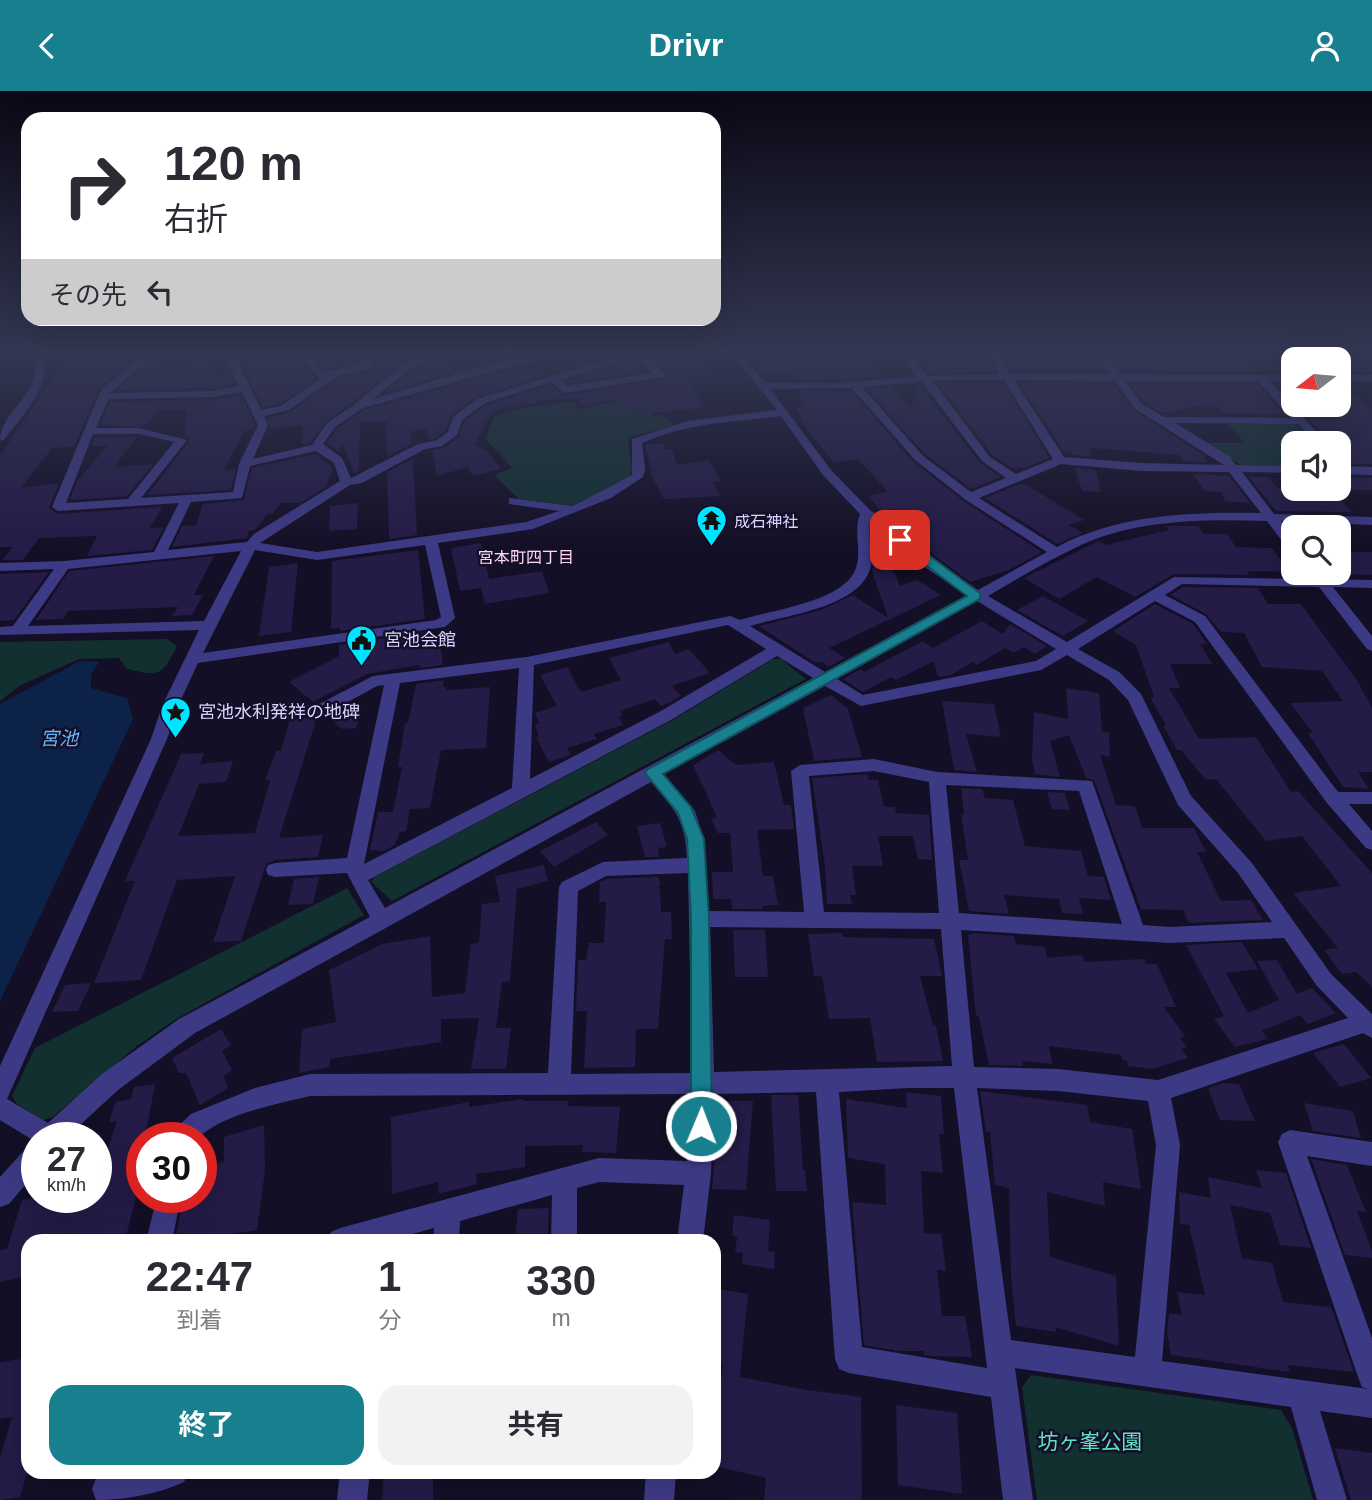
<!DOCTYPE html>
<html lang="ja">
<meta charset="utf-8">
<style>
:root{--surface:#fff;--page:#f2f2f3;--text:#2b2b33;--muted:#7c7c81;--accent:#187f8f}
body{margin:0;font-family:Helvetica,"Noto Sans JP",sans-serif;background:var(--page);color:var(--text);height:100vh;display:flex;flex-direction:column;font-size:26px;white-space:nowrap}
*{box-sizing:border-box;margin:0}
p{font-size:23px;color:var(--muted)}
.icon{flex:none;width:38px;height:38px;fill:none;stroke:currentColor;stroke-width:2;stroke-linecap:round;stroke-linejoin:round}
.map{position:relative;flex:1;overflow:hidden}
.drawer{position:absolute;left:21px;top:1143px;width:700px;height:245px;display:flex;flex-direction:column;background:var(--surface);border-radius:21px;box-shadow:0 7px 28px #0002}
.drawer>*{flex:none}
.hud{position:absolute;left:21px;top:21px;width:700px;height:214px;border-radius:21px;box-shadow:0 7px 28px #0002;background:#fff;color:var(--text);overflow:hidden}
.needle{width:46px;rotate:254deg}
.controls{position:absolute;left:1281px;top:256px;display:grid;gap:14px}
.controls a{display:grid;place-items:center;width:70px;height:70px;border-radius:14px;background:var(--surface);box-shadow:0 7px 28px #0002;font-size:35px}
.speed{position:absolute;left:21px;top:1031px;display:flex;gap:14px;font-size:35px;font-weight:700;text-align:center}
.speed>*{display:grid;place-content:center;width:91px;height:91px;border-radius:50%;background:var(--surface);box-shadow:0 7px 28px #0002;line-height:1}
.speed small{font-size:18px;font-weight:400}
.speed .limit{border:10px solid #d22;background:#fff;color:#111}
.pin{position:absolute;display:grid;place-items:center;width:60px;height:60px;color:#fff;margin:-30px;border-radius:14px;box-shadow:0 4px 10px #0006}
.me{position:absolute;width:77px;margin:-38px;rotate:1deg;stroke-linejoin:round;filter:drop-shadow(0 0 5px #0008)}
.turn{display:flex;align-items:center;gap:24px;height:147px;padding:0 28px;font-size:32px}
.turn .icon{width:91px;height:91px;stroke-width:2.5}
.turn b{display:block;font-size:49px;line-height:60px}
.then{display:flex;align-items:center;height:66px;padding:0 28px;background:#0003;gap:14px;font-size:26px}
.eta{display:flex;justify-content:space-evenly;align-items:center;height:119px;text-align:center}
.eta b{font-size:42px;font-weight:700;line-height:49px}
.action{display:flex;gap:14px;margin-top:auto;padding:14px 28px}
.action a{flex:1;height:80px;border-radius:21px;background:var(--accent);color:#fff;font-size:28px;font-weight:700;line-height:80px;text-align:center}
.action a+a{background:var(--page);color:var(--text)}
header{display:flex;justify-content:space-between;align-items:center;height:91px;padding:0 28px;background:var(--accent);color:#fff;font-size:32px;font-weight:700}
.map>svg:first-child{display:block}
</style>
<header><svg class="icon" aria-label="back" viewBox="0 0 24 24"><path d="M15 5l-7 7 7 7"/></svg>Drivr<svg class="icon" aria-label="person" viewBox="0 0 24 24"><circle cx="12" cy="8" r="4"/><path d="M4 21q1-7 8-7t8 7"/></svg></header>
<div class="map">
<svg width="1372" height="1409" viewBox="0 0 1372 1409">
<rect width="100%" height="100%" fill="#130f26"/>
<path fill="#12302f" d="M641 305 652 325 662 323 675 335 633 345 628 350 632 380 630 385 574 415 519 408 494 384 512 377 485 347 494 326 523 317 574 310 579 318Z
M1228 333H1294L1315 352H1293V375L1241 374 1207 352H1244Z
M167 548 177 555C162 586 159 585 127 578L119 567 79 568 19 595 0 610V551Z
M773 568H781L806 588 392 810 371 791 374 786 673 629Z
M347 797 364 824 176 928 137 955 53 1026 43 1029 17 1013 12 1005 35 957Z
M1031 1284 1281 1319 1292 1337 1313 1409H1037L1022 1296Z"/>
<path fill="#0c2248" d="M80 570 99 571 91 584V597L127 607 133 628 0 910V613Z"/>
<path fill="#241b47" d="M3 259H22L31 272 12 277Z
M71 259H145L99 297 74 356 52 357 21 397 59 392 49 417 58 423 162 416 150 437 164 436 152 459 87 465 97 445 39 447 23 469H2L13 456H0V365Z
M163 259H179L160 274 168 273 162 278 207 269 212 288 231 284 235 293 213 297 117 299Z
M244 259H291L316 288 280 313 262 316 246 281 251 280 241 264H247Z
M308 259H350L359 271 324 278Z
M366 259H422L392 279 352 312 326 330 310 352 302 354 303 334 269 338 268 327 290 321 339 287 377 279V271Z
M593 259H627L577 275 569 266Z
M655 259H699L714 283 685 286 705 316 638 324 619 308 582 315 577 307 544 309 525 314 523 312 492 320 475 354 489 362 501 378 473 385 467 376 437 385 432 359 444 357 459 346 464 331 486 314 551 294 564 305 664 289 666 280 649 264Z
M743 259H820L826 268 835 264V259H896V270L869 274 881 286 798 289 797 278 762 283Z
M931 259H989V271L995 281 928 282 925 278Z
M1005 259H1091L1105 280H1011L1005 270Z
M1106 259 1238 260 1258 281 1122 280Z
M1328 259H1372V281H1351Z
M437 263 454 281 385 302 403 287Z
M634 269 646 280 568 292 566 290 588 286 586 284Z
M516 277 525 284 537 281 543 285 475 306 451 324 446 339 434 348H429L427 338 411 340 412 353 387 366 386 330H360L359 380 354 383 342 351 339 361 327 352 337 338 364 319Z
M938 292H1003L1049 367 1024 377H1012L992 364Z
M1019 292 1114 293 1133 319 1207 366H1204L1207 371 1184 370 1180 364 1090 357 1092 366 1072 364 1071 360 1065 363Z
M1130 293H1256L1285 323 1224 322 1217 315 1209 313 1162 322 1144 311Z
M1339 293H1343L1372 319V373H1339V350H1330L1294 313H1339Z
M919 294 980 372 1001 386 971 398 925 363 867 298 891 296 911 317Z
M798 300H851L913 371 965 411 1042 461 1009 479 970 491 935 465 893 418 881 420 868 405 888 401 858 368 833 371 807 338 796 316H805Z
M241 304 255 334 253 339 244 340 224 379 236 377 231 399 147 404 189 351V347L184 345 187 319H159L144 336 100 334 110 311 213 309Z
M95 346H137L114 376 153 373 127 405 70 409 77 390 107 355H91Z
M664 352 665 358H672L677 374 709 369 721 390 713 391 721 405 664 408 652 385 645 354Z
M315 363 333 377 326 396 300 412H281L272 423 268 422 255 439 248 440 247 447 172 456 182 435 196 434 203 413 244 409 252 377Z
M413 368 417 444 389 448 387 381Z
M1075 377 1096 379 1101 401 1082 400Z
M1193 383 1229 385 1250 412 1225 410 1222 401 1205 400Z
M1249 386H1268L1278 397H1330L1352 421 1276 420Z
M1339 386 1372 387V399H1339Z
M1023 392 1084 429 1069 434 1083 442 1057 453 985 407Z
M358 412 357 438 329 440 330 415Z
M1166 435H1198L1204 443H1227L1236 456 1272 457 1289 481 1247 480 1249 484 1174 483 1135 506 1097 486 1059 508 1024 487 1098 450 1106 454 1169 439Z
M481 452 489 488 542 480 549 502 485 513 481 497 460 500 451 457Z
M418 459 425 528 340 540V537L331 538 332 470Z
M1339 461H1372V484L1339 483Z
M214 465 194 504H203L192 524 172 525 178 516 68 520 63 528 36 529 69 480Z
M298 472 291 541 259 545 269 476Z
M874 473H891L900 495 917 489 941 504 829 557 845 567 828 576 822 571H814L759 535 821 519 853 504 888 527 872 480Z
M49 481 14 529 0 530V483Z
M1183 496 1258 497 1268 513H1301L1358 591 1372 617V681H1358L1369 698 1343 696 1308 642H1313L1290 612 1343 610 1322 580 1262 576 1244 542 1221 541 1206 523 1170 504Z
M1043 505 1088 530 1063 545 1017 519Z
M1155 513 1193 533 1207 553H1200L1212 573H1170L1180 597H1169L1199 648 1256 646 1291 701 1298 700 1372 782V896L1356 881 1342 883 1324 859 1338 857 1293 802 1341 795 1302 745 1266 750 1216 688 1206 689 1181 659H1177L1163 634H1166L1150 606H1154L1136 554 1113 540Z
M982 530 1003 543 1010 533 1047 555 1035 563 1024 556 1014 562 1005 557 977 574 973 571 951 584 940 586 937 583 934 570 896 589 891 586 863 601 843 588 860 578 864 581 923 550 933 557Z
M426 541V553L440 551 443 574 419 577 420 574 367 583 313 611 289 591 339 565V554Z
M669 551 675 563 689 558 710 582 672 595 681 605 669 612 661 615 655 608 620 620 623 625 619 626 623 634 594 643 597 648 567 657 571 664 549 671 536 646H539L535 634 539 632 535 622 557 615 540 584 567 576 581 601 621 589 609 567Z
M444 589 443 596H447L446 599 490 596 486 657 441 659 430 717 410 718 406 740 400 741 395 754 384 760 370 759 378 721H393L402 676H398L405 632H408L416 593Z
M1066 597 1099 602 1102 640 1109 642 1110 666 1100 664 1116 714 1135 715 1142 737H1194L1206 761H1197L1221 810 1251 809 1263 829 1189 832 1183 819 1141 818 1094 689 1086 687 1069 644 1050 650 1060 686 1035 683 1032 669 1034 621 1068 628Z
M831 604 848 618 862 666 814 670 803 617Z
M942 610 994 613 1001 646 966 643 977 681 954 679Z
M362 615 356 637 342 638 327 625 344 616Z
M317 626 279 747 323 744 318 766 275 769 266 773 241 850 213 851 235 785 177 789 141 889 94 892 135 790H125L181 663 204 662 200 673 233 670 226 691 199 693 178 745 255 742 270 689H265L276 660H281L290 628Z
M718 659 736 674 774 671 784 714H791L794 738 757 739 763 785H773L778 814 763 815V818H732L731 808H713L712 781H733L730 742H718L711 728 717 726 693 674Z
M867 683 869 689H878L884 716H895L896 722 929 724 932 769 918 768 913 745H878L883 775H852L856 804H850L852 813H827L825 775 812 687Z
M961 697 982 698 985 707 1013 709 1025 755 1081 760 1088 785 1104 786 1111 809 1079 807 1083 823 1062 822 1059 808 1004 804 1009 823 969 820 959 769H968L961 723 964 724Z
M1047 701 1065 702 1070 719 1052 718Z
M596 731 608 744 554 776 540 760Z
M660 732 667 756 658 757 659 766H645L637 735Z
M544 774 548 790 517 798 510 890 502 891 496 937H511L506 978H471L479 927 441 928V951L330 968V976L299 982 302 938 336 931 329 879 382 853 430 845 432 906 465 902 471 853 479 852 482 813 500 811 495 785Z
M319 786 313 813 288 814 294 788Z
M648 786 650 788V786H659L660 795H657L660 798 661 821H671L672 848H665L658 938H636L635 976 584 977 587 920H576L578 869H586L589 852H604L606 811H599L600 791 607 788Z
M733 839H765L768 886H735Z
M842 842 843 846 934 848 942 885H920L933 935H936L943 970 877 971 870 927 829 928 822 885H814L808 843Z
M974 842 1014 845 1016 853 1045 856 1047 867 1082 864 1085 871 1144 868 1146 873H1157L1176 916H1164L1185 945 1180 947 1187 956 1181 958 1188 967 1152 978 1128 975 1127 970 1122 969 1121 964 1049 955 1052 973 1022 970 1023 975 989 974 979 926 976 925 968 844Z
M1242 851 1258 878 1226 882 1248 922 1279 909 1257 870 1277 869 1297 903 1312 897 1336 922 1308 933 1300 924 1262 940 1268 948 1235 956 1214 928 1224 925 1186 854Z
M91 892 78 920 52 921 65 894Z
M221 938 231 954 222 960 232 979 223 985 228 997 200 1014 186 982H179L172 967Z
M1344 953 1371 987 1340 996 1313 962Z
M1223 992 1239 993 1255 1030 1220 1029 1208 997Z
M155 993 145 1046H142V1080L125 1150H28V1185L0 1191V1159L7 1158 22 1109 41 1106H96V1092L117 1030 109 1032 115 1011 131 1008 134 996Z
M980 1000 1087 1014 1090 1031 1132 1038 1141 1098 1103 1091 1105 1115 1047 1101 1050 1166 1116 1185 1119 1255 1055 1236 1056 1241 1016 1235 1011 1186 1009 1097 995 1094 990 1041H986Z
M906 1001 941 1005 944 1043H939L943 1082 921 1080 924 1142 941 1143 946 1180 937 1179 942 1225H965L972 1266 932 1265 924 1264V1260H899L864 1254 852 1111 886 1114 885 1073 848 1067 846 1008 907 1017Z
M771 1004H798L803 1079H805L807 1100H776Z
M523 1008V1010H569L568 1015 620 1016 616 1062 582 1061 583 1054 525 1055V1076L476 1083 477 1093 439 1103 438 1091 392 1103 391 1026 469 1011V1016Z
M716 1010H753L746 1099 712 1098 717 1039H715Z
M1304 1012 1353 1020 1361 1047 1313 1040Z
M264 1034 265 1079 257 1139 218 1145 217 1150H175L181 1118 189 1116 190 1106H201V1077L224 1071V1046Z
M1311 1068 1347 1074 1366 1121 1357 1120 1372 1160V1167L1345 1164Z
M1256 1079 1286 1082 1311 1157 1280 1154 1270 1122 1230 1114 1242 1167 1272 1172 1283 1211 1331 1216 1354 1281 1288 1274 1290 1281 1171 1264 1167 1241 1169 1222 1182 1224 1177 1201 1205 1204 1189 1134 1180 1133 1179 1101 1211 1107 1208 1086 1262 1097Z
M549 1117 548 1146 515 1148 518 1118Z
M734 1124 770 1129 768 1160 775 1161 774 1178 742 1173 743 1162 735 1161 737 1146 732 1145Z
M714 1197 748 1203 740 1286 807 1299 861 1306 862 1409H764L766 1387 714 1375V1339L723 1272 714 1270Z
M28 1267V1379L20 1406 0 1409V1367L12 1326 0 1328V1271Z
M896 1314 957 1322 962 1403 898 1394Z
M1335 1357 1372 1362V1409H1351Z
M384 1381H433V1409H382Z"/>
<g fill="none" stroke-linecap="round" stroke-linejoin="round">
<path fill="#3d3a85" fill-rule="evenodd" d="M33 259H43C54 294 23 323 4 349L0 350C0 317 46 305 33 259Z
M149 259H160L110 302 213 300 239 295 222 259H232L261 319 281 315 320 288 294 259H304L323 281 364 273 352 259H362L375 273V277L338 285 289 319 264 325 268 334 253 368 312 354 327 332 354 314 393 281 427 259H439L401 285 373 308C444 288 517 259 591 259L523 272 363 317 335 336 323 353 342 367 351 387 418 353 435 350 448 341 453 326 477 308 637 259H653L644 263 664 282V286L564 302 552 291 485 312 462 329 457 344 442 355 425 358 362 392 350 394 260 452 317 461 526 431 559 420 509 413V407L573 415 632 384V348L688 330 777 319 728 259H738L765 292H839L916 286 908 274 909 259H919L918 274 927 285 1000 283 992 271V259H1002V271L1010 283H1110L1093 259H1103L1121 283 1293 284V290H1269L1327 352H1316L1298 333 1175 332 1229 365 1236 374 1293 375V382L1242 381 1274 423 1372 426V434L1281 430 1293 447V459L1288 458 1267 430C1205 428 1134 428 1077 456 1047 470 1017 488 988 505L1067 551 1174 486 1313 488 1319 483 1327 488 1372 489V497L1333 496 1372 545V560L1367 558 1319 496 1182 493 1165 504 1205 525 1338 701H1372V713H1349L1372 740V759L1366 757 1327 712 1195 531 1155 510 1078 558 1119 581 1141 603 1191 705 1252 772 1331 883 1372 923V947L1363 942 1171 1007 1180 1054 1162 1270 1368 1298 1362 1296 1358 1286 1278 1051 1282 1043 1290 1039 1372 1051V1075L1307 1065 1372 1247V1327L1320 1320 1347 1409H1317L1291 1316 1015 1277 1033 1409H1003L991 1306 849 1282 839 1278 835 1268 816 1001 714 1003 711 1082 703 1150H677L684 1094 599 1091 577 1097V1150H551L552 1104 460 1130 459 1150H433L434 1137 387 1150H327L331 1141 340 1137 599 1067 687 1070 691 1003 310 1005C277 1013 224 1023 199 1046H171L175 1038 191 1023 255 997 310 983 548 982 559 796 562 791 603 771 687 767C685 728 675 719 651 691L195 942 118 999 67 1046H37V1080L9 1113 0 1116V1086L29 1054 36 1051 0 1029V975L151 648 162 615 199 539 0 544V536L13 535 54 478 0 480V472L64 470 154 461 179 412 58 420 52 416 101 299ZM635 266 652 282 567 295 561 289ZM951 289H1004L1053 368 1016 383 990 366 933 290ZM1014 289 1115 290 1134 317 1224 374 1141 372 1064 366ZM1125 290H1257L1292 327 1164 326 1142 313ZM922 291 982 370 1006 387 971 401 923 365 862 296ZM852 297 915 369 966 409 1047 461 978 499 936 471 869 418 831 379 770 298ZM242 301 258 334 239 373 233 401 141 407 187 349 139 337H96L108 308 213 306ZM781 325 823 384 860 423C853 441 862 459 856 477 845 511 770 519 740 529L730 525 527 566 373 585 319 613 256 619 254 623 256 627 262 628 328 622 377 595 384 594 347 767 275 772 268 774 266 779 268 784 275 786 347 782 370 826 179 928 102 983 48 1032 7 1008 167 648 178 615 198 572 445 536 455 527 438 452 533 438 611 407 643 386 645 379 642 352C685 332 734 331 781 325ZM93 343H139L174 351 128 408 66 412ZM316 360 334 372 340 390 254 443 247 451 168 459 191 411 242 407 250 375ZM1061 373 1141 380 1229 381 1261 422C1193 421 1118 423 1057 456L979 407ZM870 432 926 477 967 504 825 581 750 535C785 524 861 517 871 475 874 461 868 446 870 432ZM425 454 441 526 436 529 203 562 255 459 317 469ZM241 460 204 530 28 535 68 478ZM977 510 1056 558 1036 570 863 604 837 588ZM728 534 766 558 659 621 530 688 534 574ZM1067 564 1109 589 1128 609 1178 714 1238 782 1272 831 1170 836 1143 834 1092 690 937 681 874 668 800 674 791 680 804 821 709 820 704 748 695 720 664 683 825 595 861 615 1041 579ZM777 565 813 587 385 817 368 789 671 629ZM519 577 512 697 364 773 400 592ZM874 680 929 691 939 822 824 821 809 685ZM946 694 1079 700 1122 833 959 822ZM688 782 692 982 571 983 578 800 606 785ZM710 836 941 838 952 975 714 981ZM961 839 1170 852 1284 847 1317 895 1348 927 1158 989 1058 978 974 976ZM908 997H954L987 1277 862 1256 839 1001ZM977 997 1058 1000 1148 1010 1156 1054 1135 1266 1011 1249Z
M822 259H832L833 263 825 265Z
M1314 259H1324L1332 268H1321Z
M1339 284H1372V290H1339Z
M1339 375 1372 376V384L1339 383Z
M157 1106H181L172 1150H146Z
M116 1381H189L184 1391C158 1403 125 1409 96 1409L92 1398 96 1387Z
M340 1381H370L367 1409H337Z
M646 1381H676L674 1409H644Z"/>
</g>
<linearGradient id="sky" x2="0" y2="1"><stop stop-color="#0a0815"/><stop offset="0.57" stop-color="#333752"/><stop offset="1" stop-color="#333752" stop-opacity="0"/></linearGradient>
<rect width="1372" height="457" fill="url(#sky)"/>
<path fill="#187f8f" stroke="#10535d" stroke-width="2" d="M895 446H904L980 502V508L663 683 691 716 704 748 709 828 712 1035 709 1042 701 1045 694 1042 691 1035V828L687 748 678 722 645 682 648 678 967 505 895 451Z"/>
<defs>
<symbol id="temple-pin" viewBox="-11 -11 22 30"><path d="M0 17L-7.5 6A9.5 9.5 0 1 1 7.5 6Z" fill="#00e5ff" stroke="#130f26"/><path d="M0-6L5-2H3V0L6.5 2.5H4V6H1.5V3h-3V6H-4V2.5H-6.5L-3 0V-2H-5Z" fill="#111"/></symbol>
<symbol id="civic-pin" viewBox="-11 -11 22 30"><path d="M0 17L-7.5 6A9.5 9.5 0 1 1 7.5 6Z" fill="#00e5ff" stroke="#130f26"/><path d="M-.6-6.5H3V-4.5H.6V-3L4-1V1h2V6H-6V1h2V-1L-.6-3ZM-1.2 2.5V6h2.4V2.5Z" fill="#111"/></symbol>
<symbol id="sight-pin" viewBox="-11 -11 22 30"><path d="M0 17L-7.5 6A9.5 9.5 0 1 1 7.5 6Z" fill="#00e5ff" stroke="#130f26"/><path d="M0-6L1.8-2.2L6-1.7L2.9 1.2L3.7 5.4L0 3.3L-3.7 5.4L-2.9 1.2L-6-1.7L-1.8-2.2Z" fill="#111"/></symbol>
</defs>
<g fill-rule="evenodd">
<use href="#temple-pin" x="694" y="412" width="35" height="47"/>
<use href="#civic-pin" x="344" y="532" width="35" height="47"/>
<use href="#sight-pin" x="158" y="604" width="35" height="47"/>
</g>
<g text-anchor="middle" stroke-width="5" stroke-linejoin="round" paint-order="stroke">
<g font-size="16" fill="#d9d4ff" stroke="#130f26" text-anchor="start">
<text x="734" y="436">成石神社</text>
</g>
<g font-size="16" fill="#ffd6f0" stroke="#130f26">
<text x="526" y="472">宮本町四丁目</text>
</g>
<g font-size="18" fill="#d9d4ff" stroke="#130f26" text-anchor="start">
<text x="384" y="555">宮池会館</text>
<text x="198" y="627">宮池水利発祥の地碑</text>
</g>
<g font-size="19" font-style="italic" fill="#62b6ff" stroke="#130f26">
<text x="59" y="654">宮池</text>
</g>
<g font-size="21" fill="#5fe0c0" stroke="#130f26">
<text x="1090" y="1358">坊ヶ峯公園</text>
</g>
</g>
</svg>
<div class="controls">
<a><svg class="needle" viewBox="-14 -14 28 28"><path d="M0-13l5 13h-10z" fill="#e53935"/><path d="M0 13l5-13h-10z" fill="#7c7c81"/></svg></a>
<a><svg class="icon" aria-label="sound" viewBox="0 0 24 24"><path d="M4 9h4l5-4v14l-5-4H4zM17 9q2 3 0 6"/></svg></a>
<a><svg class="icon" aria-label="search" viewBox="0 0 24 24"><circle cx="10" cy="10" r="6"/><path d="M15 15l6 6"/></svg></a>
</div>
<div class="speed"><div>27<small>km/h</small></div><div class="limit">30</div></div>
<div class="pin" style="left:900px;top:449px;background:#d93025"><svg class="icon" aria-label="arrive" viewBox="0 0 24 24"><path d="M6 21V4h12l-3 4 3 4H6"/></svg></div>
<svg class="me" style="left:701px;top:1035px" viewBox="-20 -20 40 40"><circle r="17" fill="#187f8f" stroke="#fff" stroke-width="3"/><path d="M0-11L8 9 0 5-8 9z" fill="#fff"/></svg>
<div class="hud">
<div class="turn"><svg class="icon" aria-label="right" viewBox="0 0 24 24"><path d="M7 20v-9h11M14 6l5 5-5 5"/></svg><div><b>120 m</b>右折</div></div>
<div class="then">その先<svg class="icon" aria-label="left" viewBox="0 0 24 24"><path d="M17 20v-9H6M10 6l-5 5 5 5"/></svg></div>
</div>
<section class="drawer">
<div class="eta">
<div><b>22:47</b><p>到着</p></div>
<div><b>1</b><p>分</p></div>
<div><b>330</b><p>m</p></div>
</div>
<div class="action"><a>終了</a><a>共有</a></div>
</section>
</div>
